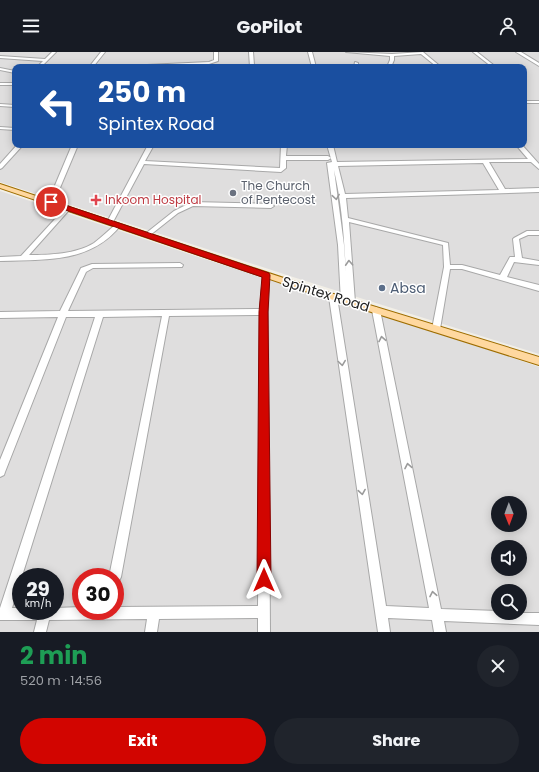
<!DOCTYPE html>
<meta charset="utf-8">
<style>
:root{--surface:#171b24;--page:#20242c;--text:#f1f3f6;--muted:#9ea1a6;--accent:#d20500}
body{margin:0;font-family:Poppins,sans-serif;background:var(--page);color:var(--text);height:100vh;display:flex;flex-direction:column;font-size:15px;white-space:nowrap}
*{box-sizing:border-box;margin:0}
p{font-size:13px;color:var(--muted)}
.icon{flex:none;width:22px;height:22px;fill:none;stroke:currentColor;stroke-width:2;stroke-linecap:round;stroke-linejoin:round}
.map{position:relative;height:580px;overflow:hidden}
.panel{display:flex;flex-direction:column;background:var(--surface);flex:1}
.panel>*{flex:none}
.top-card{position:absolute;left:12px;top:12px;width:515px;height:84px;border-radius:8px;box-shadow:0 2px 10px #0003;background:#1a4fa0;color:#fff;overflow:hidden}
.needle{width:26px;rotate:179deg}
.buttons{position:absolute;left:491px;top:444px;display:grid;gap:8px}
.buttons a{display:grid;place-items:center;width:36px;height:36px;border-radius:50%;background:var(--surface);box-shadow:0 2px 10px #0003;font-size:20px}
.speed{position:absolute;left:12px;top:516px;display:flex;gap:8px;font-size:20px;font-weight:700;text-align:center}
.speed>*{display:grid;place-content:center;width:52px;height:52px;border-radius:50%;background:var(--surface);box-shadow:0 2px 10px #0003;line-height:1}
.speed small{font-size:10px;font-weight:400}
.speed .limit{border:6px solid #d22;background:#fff;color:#111}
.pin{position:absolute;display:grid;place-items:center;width:34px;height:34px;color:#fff;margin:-17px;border:2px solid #fff;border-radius:50%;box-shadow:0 1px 4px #0007}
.me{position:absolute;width:44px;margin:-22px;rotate:0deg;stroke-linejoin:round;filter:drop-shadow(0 0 3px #0008)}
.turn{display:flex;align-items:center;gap:14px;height:84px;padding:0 20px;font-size:18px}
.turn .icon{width:52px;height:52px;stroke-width:2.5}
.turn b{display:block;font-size:28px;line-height:34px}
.round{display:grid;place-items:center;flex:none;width:42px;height:42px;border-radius:21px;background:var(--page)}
.summary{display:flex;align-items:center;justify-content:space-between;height:68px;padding:0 20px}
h1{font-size:24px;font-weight:700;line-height:30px;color:#1e9e55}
.cta{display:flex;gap:8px;margin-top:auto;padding:8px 20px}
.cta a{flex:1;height:46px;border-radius:24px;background:var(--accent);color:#fff;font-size:16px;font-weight:700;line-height:46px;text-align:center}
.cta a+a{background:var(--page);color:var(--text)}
header{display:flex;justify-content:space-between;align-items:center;height:52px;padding:0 20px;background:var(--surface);font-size:18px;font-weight:700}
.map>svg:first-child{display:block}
</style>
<header><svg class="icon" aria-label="menu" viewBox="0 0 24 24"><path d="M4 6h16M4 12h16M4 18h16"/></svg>GoPilot<svg class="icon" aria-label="person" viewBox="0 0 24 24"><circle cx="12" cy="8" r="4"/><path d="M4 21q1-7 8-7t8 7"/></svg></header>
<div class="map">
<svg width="539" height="580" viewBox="0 0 539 580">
<rect width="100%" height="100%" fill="#f2efe7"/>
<path fill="#dfdede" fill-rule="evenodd" d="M0 0H539V302L293 225 0 130ZM15 15H524V93H15Z
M0 139 201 206 459 287 539 315V580H0ZM498 451H520V473H498ZM498 495H520V517H498ZM21 525H55V559H21ZM81 525H115V559H81ZM498 539H520V561H498Z"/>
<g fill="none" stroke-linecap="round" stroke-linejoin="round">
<defs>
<path id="minor" d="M52 0H56L41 15H37L43 9 0 6V4L45 7Z
M101 0H105L93 15H89Z
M214 0H218V9L209 12 124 15 126 14 209 10 214 8Z
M249 0H253L254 13 309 14 311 15H250Z
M308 0H312L316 15H312Z
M346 0 392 2 423 0 441 15H437L421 2 394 4V8L391 15H387L390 8V4Z
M473 0H477L496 15H492Z
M516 0H521L539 11V14Z
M355 10 358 11V15H354Z
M0 16 15 19V21L0 18Z
M0 31H15V33H0Z
M524 49H539V51H524Z
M0 52 15 53V55L0 54Z
M0 75 15 76V78L0 77Z
M17 93H23L2 116 0 117V112Z
M72 93H78L54 150 53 151H49L48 150Z
M148 93H154L145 109 280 116 281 93H287L286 104H328L331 106 328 108H286V116L281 120 144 112 113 170 110 172 108 171 107 170Z
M327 93H333L337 110 528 107 516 93H522L539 112V117L531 110H489L505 137 539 136V140L346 146 348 166 448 191 450 213H462L500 223 510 205H515L513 187 514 186 527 179H539V183H528L519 187 522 206 539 209V213L514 210 507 225 539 233V239L462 217H450L440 277 436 280 433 279 432 277 444 215 443 193 349 170 355 250 351 253 348 252 347 249 344 251 341 250 338 193 327 111 332 110ZM483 111 499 138 345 142 338 114ZM334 118C342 152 344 185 346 221L344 193Z
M192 150 271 152 274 154 271 156 193 154 178 161 149 184H145V182L174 159Z
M68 154 70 155V157L29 203C50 203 76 202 94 191 102 185 109 178 116 172L118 171 121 173C90 212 45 207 0 209V205L21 204 66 155Z
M180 211 183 213 182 215 93 216 86 220 68 259 260 257 263 223 266 221H268L269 223 268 260 270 580H258V566L159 567 157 580H145L147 567 49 568 46 580H34L37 568H0V556L95 265H66L5 420 4 423 0 425V408L58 265 0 266V260L60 259 81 216 92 212ZM260 263 258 554 115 555V559H81V555L55 556V559H21V556H12L103 265 162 264 109 525H115V531L119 529 121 525 169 264Z
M333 242 337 245 386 554 429 556 372 258 376 255 380 258 441 557 498 559V561H539V573L444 569 446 580H434L432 568 388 566 390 580H378L329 245Z"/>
<path id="major" d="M0 132 314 236 539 305V313L308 240 0 136Z"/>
</defs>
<use href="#minor" stroke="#a8a8a8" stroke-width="2"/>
<use href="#major" stroke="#9e6d00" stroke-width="2"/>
<use href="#minor" fill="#fff" fill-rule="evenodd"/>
<use href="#major" fill="#ffd89f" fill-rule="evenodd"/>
</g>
<defs><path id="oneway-chevron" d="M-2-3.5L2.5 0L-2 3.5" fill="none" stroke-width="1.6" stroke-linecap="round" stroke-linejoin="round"/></defs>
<g stroke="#9b9b9b">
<use href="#oneway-chevron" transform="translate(336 145) rotate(81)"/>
<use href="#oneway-chevron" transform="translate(349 211) rotate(-93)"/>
<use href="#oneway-chevron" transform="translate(382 287) rotate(-101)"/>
<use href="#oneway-chevron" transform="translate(342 311) rotate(82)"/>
<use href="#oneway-chevron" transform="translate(408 414) rotate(-101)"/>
<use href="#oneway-chevron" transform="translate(362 440) rotate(81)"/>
<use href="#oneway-chevron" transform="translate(433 542) rotate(-101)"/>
</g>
<path fill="#d20500" stroke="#880300" d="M48 149H53L269 221 270 223 268 260 271 528 269 533 264 535 259 533 257 528 259 260 262 225 48 152Z"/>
<circle fill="#6b7280" stroke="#fff" stroke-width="1.5" cx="233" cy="141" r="4"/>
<path fill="#e0444e" stroke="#fff" stroke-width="1.5" d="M94 142h4v4h4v4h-4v4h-4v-4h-4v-4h4z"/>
<circle fill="#5c6f8a" stroke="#fff" stroke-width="1.5" cx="382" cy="236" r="4"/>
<g text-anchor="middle" stroke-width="3" stroke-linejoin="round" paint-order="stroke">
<g font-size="12" fill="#5b616d" stroke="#fff" text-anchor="start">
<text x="241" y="138">The Church<tspan x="241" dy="14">of Pentecost</tspan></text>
</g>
<g font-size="12" fill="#be3a42" stroke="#fff" text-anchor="start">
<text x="105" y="152">Inkoom Hospital</text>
</g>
<g font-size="14" fill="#4e5e75" stroke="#fff" text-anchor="start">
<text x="390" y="241">Absa</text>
</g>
<g font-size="14" fill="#212121" stroke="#fff">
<text transform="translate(326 242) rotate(17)" y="5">Spintex Road</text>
</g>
</g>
</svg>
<div class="buttons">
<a><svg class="needle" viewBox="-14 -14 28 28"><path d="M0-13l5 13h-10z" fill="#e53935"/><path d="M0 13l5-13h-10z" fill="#9ea1a6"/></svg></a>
<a><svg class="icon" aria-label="sound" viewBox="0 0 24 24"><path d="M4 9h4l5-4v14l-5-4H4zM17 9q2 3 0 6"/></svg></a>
<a><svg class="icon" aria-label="search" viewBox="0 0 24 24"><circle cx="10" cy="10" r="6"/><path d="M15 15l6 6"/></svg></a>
</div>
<div class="speed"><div>29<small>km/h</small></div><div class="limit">30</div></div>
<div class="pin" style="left:51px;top:150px;background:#d93025"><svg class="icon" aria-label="arrive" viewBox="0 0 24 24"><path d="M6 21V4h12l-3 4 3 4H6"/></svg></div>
<svg class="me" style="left:264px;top:528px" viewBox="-20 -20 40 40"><path d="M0-17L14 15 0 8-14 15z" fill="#d20500" stroke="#fff" stroke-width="4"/></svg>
<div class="top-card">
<div class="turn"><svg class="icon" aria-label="left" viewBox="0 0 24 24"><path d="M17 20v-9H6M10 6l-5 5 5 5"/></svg><div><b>250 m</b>Spintex Road</div></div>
</div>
</div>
<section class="panel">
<div class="summary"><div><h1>2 min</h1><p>520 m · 14:56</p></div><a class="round"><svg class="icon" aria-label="close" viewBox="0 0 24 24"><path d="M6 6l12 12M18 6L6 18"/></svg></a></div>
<div class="cta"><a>Exit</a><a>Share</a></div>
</section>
